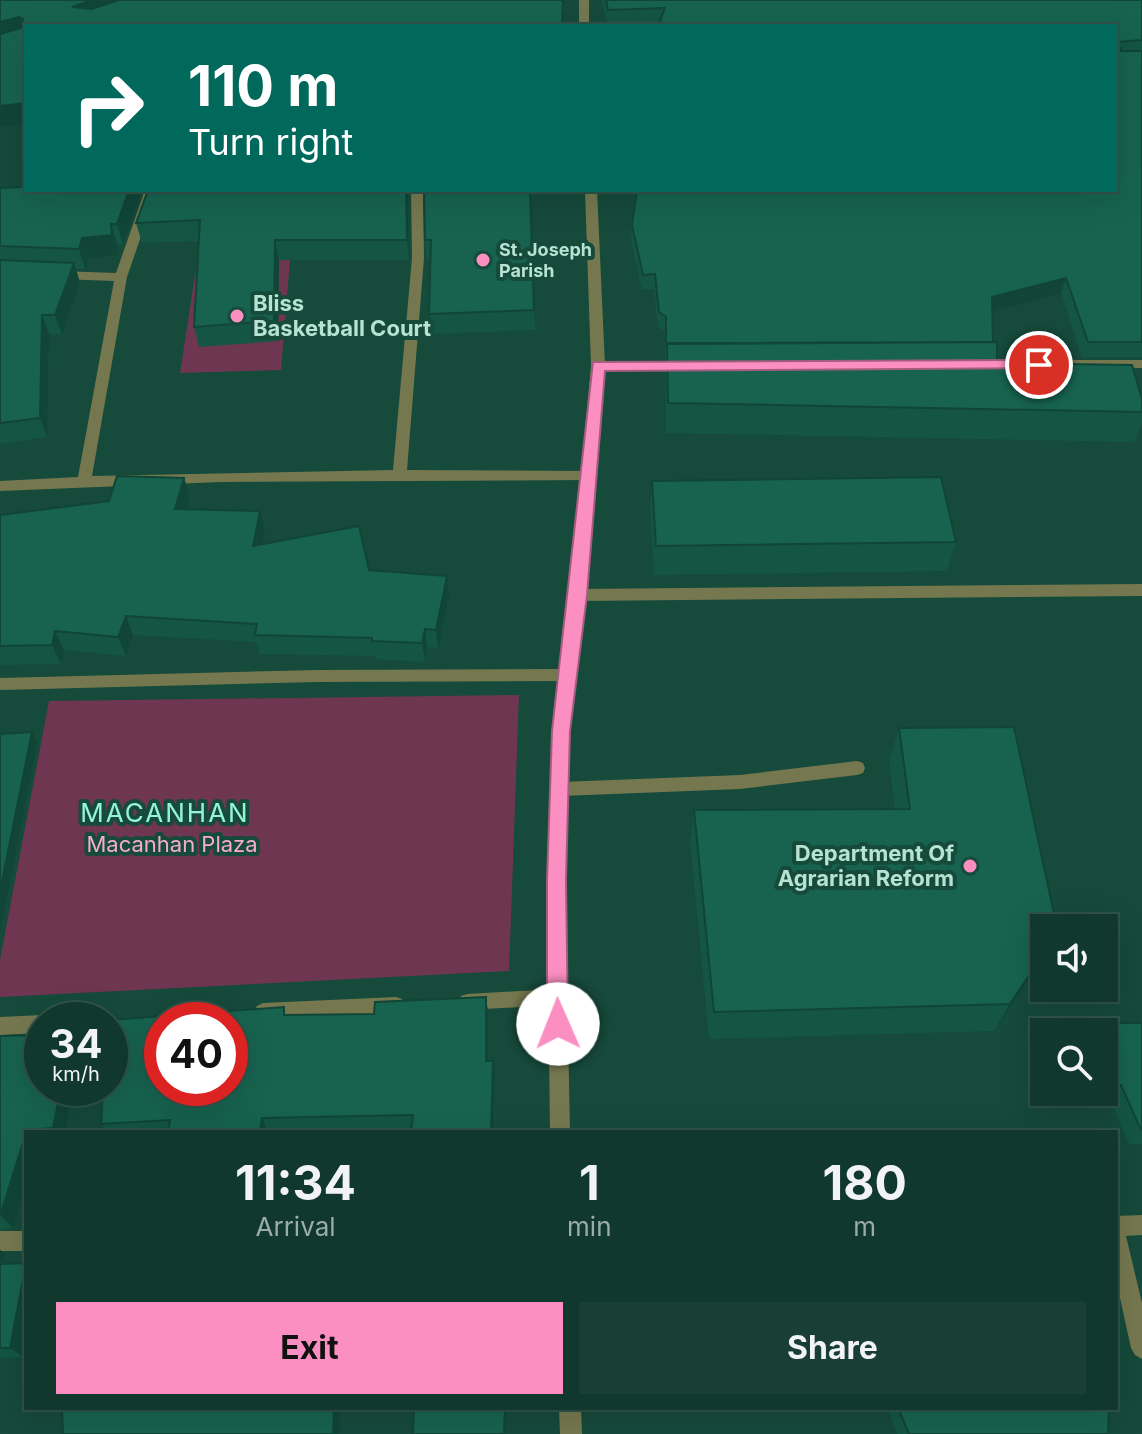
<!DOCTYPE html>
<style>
:root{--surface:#10382c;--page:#193f34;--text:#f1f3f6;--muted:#9caca9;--line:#305248;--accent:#fc8fc2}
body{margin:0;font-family:Inter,sans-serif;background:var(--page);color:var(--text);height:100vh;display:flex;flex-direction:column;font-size:30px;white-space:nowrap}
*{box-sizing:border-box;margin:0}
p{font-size:26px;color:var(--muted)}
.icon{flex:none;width:44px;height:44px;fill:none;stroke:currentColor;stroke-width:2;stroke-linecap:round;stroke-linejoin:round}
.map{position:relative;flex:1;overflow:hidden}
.details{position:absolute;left:24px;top:1130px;width:1094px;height:280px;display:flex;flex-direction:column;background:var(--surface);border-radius:0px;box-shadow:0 8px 32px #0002,0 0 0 2px var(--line)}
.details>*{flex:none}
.top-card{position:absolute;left:24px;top:24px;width:1094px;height:168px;border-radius:0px;box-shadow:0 8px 32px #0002,0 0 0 2px var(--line);background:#00695c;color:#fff;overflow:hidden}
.controls{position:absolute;left:1030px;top:914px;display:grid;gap:16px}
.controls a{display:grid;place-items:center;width:88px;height:88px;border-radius:0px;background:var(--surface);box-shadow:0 8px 32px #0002,0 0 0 2px var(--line);font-size:40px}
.speed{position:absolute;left:24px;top:1002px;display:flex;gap:16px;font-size:40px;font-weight:700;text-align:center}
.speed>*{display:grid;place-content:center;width:104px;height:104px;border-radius:50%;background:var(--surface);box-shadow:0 8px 32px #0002,0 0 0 2px var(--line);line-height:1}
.speed small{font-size:20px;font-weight:400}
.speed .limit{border:12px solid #d22;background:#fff;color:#111}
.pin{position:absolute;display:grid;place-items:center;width:68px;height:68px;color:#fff;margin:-34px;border:4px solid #fff;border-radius:50%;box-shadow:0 2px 8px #0007}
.me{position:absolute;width:88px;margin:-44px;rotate:359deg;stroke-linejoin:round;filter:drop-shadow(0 0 6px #0008)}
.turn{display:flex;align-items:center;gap:28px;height:168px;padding:0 32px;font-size:36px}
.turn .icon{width:104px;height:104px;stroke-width:2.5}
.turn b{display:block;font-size:56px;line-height:68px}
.eta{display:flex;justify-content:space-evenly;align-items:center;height:136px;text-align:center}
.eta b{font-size:48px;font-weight:700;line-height:56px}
.primary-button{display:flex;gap:16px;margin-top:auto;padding:16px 32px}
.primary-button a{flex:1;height:92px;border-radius:0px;background:var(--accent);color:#111;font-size:32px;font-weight:700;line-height:92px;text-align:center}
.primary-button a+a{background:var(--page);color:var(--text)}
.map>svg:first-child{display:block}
</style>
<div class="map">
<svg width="1142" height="1434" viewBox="0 0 1142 1434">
<rect width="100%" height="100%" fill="#164a3b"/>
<path fill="#6e3651" d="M290 260 281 370 180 373 197 262Z
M519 695 509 971 0 997V960L49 701Z"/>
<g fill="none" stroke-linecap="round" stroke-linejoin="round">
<path fill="#75784f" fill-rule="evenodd" d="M1142 584V596L578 601 570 595 578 589Z
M857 761 863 763 865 768 863 773 857 775 740 789 561 796 555 794 553 789 555 784 561 782 740 775Z"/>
<path fill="#75784f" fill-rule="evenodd" d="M145 190H157L127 277 92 476 393 470 412 258 411 190H423L424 258 407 470 590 471 597 476 595 480 221 482 0 491V481L78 477 114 281 59 279 53 275 59 271 116 273Z
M1064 360H1142V368L1059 367 1057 364Z
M598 362H684L691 366 684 370 593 369 591 366Z
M565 669 571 671 573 675 571 679 565 681 317 682 0 690V678L317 670Z
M557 989 563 991 566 997 563 1003 557 1005 467 1010 461 1008 458 1002 461 996 467 994Z
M396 997 402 999 405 1005 402 1011 396 1013 263 1021 257 1018 254 1012 257 1006 263 1003Z
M42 1015 49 1020H42V1033L0 1035V1017Z
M1142 1215V1235L1126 1236 1142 1303V1359L1135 1355 1131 1348 1116 1280V1216Z
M0 1231H26V1251H0Z"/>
<path fill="#75784f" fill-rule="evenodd" d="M579 0H589V26H579Z
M585 190H597L605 366 586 595 569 731 565 880 570 1132H550L547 880 553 731 570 595 591 366Z
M559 1408H581L582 1434H560Z"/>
</g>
<path fill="#145544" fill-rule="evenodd" d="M601 0H1142V357H1082L1061 293 992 311 993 342 997 363 1142 399V422L1134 442 666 433 665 332 658 327 654 289 642 290 631 240 632 225 1116 190 660 23 608 24Z
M0 188 26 190H142L123 244H117L118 255 89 258 85 269H76L80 283 62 335 49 334 47 437 0 444Z
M148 190H408L409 260H279L278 341 199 347 194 327 199 241 142 243 136 223Z
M530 190 535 330 431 334 429 314 431 260H427L425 240Z
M184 478 190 497 187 510 265 530 262 545 369 570 447 576 449 595 438 648 427 647 425 662 375 659V656L260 654 257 642 133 635 126 656 64 650 61 664 0 665V514L109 501Z
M652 481 956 542 947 571 654 575 650 510Z
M899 728 1044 928V956L994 1031 709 1039 690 841 694 810 895 809 889 761Z
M486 997 488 1013V1061L495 1075 493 1132H411L412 1129 268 1132H107L101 1124 287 1015 374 1014Z
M1036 1023H1142V1144H1129L1110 1099 1042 1102 1027 1038ZM1044 1032H1104V1092H1044Z
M0 1036 73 1088 65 1132H26L13 1228 0 1230Z
M0 1250 5 1254 2 1263 23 1357 0 1358Z
M887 1408H1109L1108 1434H897Z"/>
<path fill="#104537" d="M92 0H154L78 26 72 7Z
M19 17 25 36 0 43V22Z
M26 103V124L0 127V106Z
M129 190H142L123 244 117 224Z
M406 190H408L409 260 407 240Z
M111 224 117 244 118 255 89 258 85 269 79 249 82 238Z
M275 240 279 260 278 341 274 321Z
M74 263 80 283 62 335 55 315Z
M1066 278 1061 293 988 313 992 297Z
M42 315 49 334 47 437 40 418Z
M184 478 190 497 181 529 175 509Z
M260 511 265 530 258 566 253 546Z
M447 576 449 595 438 648 436 630Z
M126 616 133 635 126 656 118 637Z
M425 629 427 647 425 662 422 643Z
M55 631 64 650 61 664 52 645Z
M32 732 37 743 0 933V891Z
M1044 953V956L994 1031 1010 1004Z
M486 997 488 1013V1076L486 1061Z
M493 1061 495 1075 493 1132H491Z
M61 1088H73L65 1132H56L53 1128Z
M262 1118 268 1132H260Z
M26 1133V1183L13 1228 1 1216Z
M0 1250 5 1254 0 1270Z
M26 1267V1340L23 1357 10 1348Z
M334 1408H340L339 1434H333Z
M505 1408H506V1434H504Z"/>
<path fill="#17634f" stroke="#104537" stroke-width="2" fill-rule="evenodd" d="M0 0H92L72 7 92 9 119 0H563L562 26H26V103L0 106V34L21 28 23 19 19 17 0 22Z
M606 0H1142V40L1118 42 1121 51H1142V342H1088L1066 278 992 297 993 342 666 344V317L659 312 655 274 643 275 632 225 637 190H1116V26H658L665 8 608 10Z
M26 187V190H129L117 224H111L112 235 82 238 79 249 0 246V188Z
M148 190H406L407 240H275L274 321 194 327 200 220 136 223Z
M424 190H530L534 310 429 314 431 240H425Z
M0 260 74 263 55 315H42L40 418 0 423Z
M997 342V363L1132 365 1142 399V412L668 403 667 343Z
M117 476 184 478 175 509 260 511 253 546 359 526 369 570 447 576 436 630 425 629 422 643 372 641V638L255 635 257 624 126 616 118 637 55 631 52 645 0 646V515L109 501Z
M941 477 956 542 656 546 652 481Z
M1014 727 1057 928H1044V953L1010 1004 714 1012 694 810 910 809 899 728Z
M32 732 0 891V734Z
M486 997V1061H493L491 1132H411L413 1115 262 1118 260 1132H168L170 1120 101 1124 103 1088H110V1020L284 1007V1015L374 1014 375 1002ZM162 1020H230V1088H162Z
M1036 1023H1142V1130H1141L1121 1085H1104V1032H1044V1056Z
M42 1035V1088H61L53 1128 27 1130 0 1216V1036Z
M26 1263 10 1348H0V1264Z
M62 1408H334L333 1434H63Z
M414 1408H505L504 1434H413Z
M898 1408H1109L1108 1434H909Z"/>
<path fill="#fc8fc2" stroke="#a45d7e" stroke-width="2" d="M1039 360 1045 361V368L605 371 587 595 570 731 566 880 568 1024 565 1031 558 1034 550 1031 547 1024V880L552 731 593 362Z"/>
<g fill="#fc8fc2" stroke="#164a3b" stroke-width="3">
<circle cx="483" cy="260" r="8"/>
<circle cx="237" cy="316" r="8"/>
<circle cx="970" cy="866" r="8"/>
</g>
<g text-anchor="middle" stroke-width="8" stroke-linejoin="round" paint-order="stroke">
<g font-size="18" font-weight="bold" fill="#b7e3d3" stroke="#164a3b" text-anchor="start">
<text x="499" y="256">St. Joseph<tspan x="499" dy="21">Parish</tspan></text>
</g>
<g font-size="22" font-weight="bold" fill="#b7e3d3" stroke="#164a3b" text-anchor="start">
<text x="253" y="311">Bliss<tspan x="253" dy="25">Basketball Court</tspan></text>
<text x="954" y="861" text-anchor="end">Department Of<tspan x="954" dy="25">Agrarian Reform</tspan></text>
</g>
<g font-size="22" fill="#f6abcc" stroke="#164a3b">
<text x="172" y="852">Macanhan Plaza</text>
</g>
<g font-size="26" letter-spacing="2" fill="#95f4d5" stroke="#164a3b">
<text x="165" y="822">MACANHAN</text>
</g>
</g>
</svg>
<div class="controls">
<a><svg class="icon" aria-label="sound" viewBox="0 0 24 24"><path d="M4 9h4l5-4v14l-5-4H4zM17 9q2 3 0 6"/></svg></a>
<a><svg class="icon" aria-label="search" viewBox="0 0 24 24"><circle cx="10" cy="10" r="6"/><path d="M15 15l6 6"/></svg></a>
</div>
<div class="speed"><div>34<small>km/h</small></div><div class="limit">40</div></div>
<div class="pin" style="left:1039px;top:365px;background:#d93025"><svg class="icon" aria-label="arrive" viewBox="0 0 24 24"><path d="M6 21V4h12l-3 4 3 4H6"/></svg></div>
<svg class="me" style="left:558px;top:1024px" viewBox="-20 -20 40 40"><circle r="19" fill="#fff"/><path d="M0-13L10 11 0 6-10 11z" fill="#fc8fc2"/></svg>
<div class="top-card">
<div class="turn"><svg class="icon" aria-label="right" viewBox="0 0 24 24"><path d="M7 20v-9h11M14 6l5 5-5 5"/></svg><div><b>110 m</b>Turn right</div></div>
</div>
<section class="details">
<div class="eta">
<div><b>11:34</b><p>Arrival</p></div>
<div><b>1</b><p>min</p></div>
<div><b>180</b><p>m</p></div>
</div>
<div class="primary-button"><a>Exit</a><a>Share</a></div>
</section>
</div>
